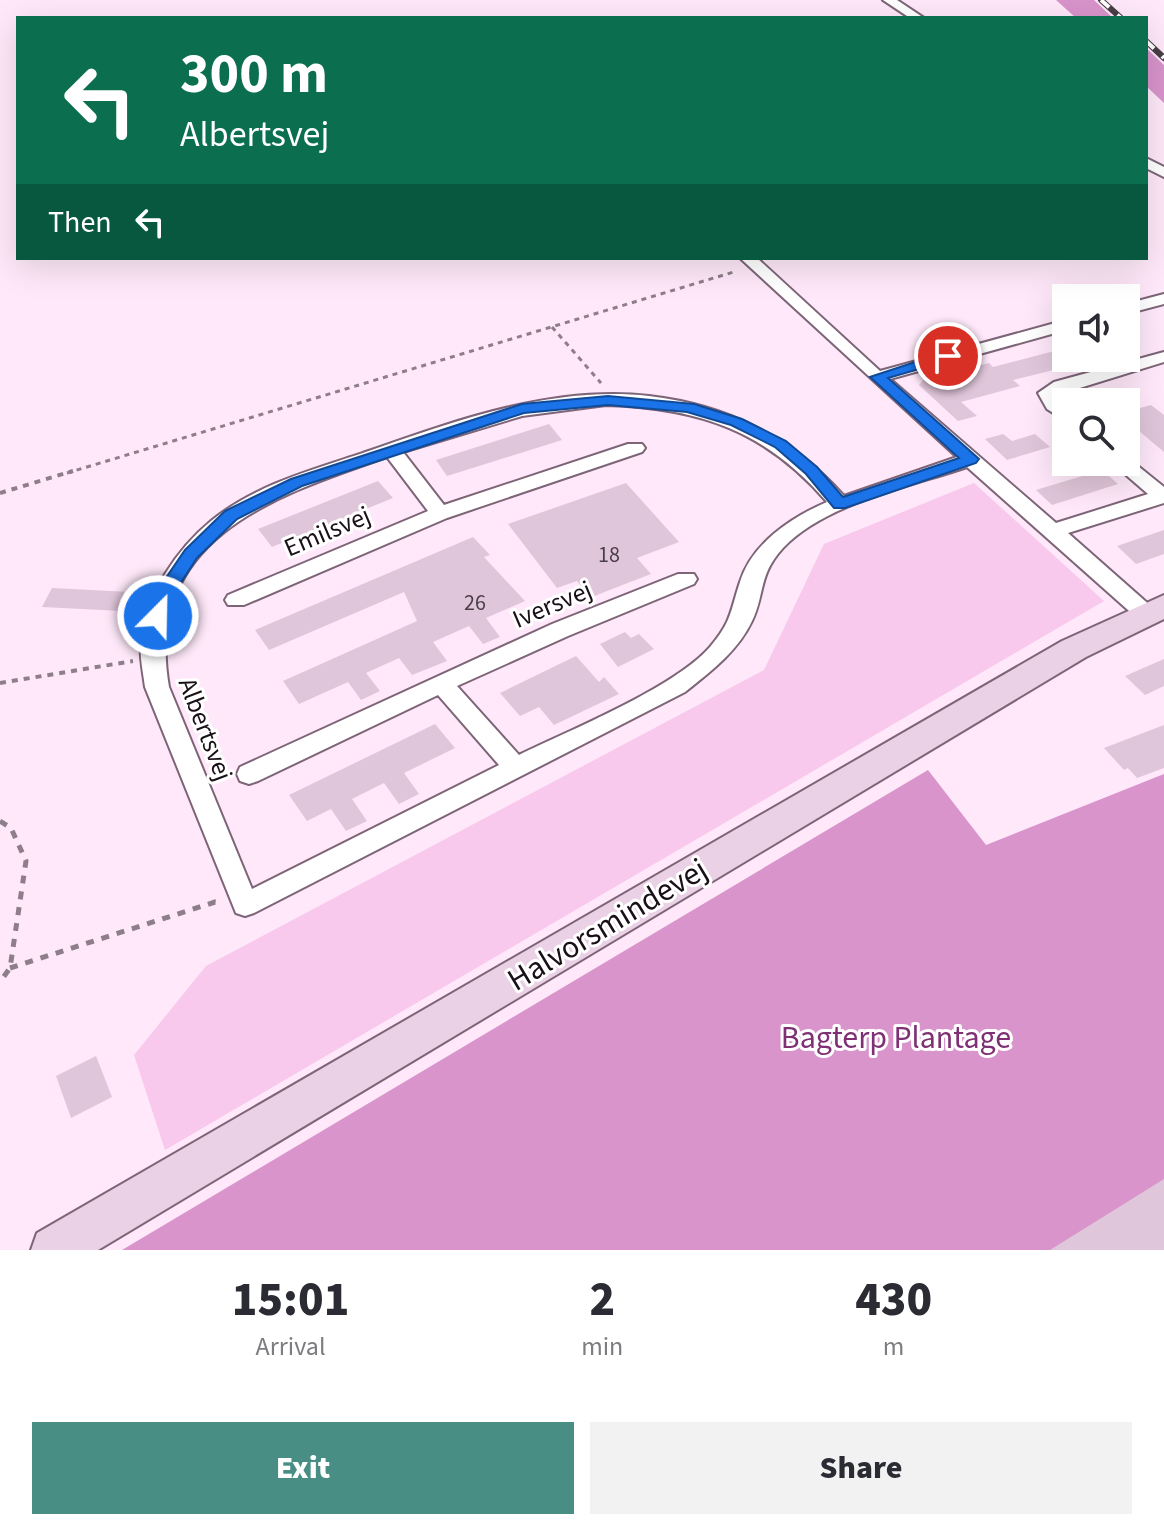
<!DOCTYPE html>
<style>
:root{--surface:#fff;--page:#f2f2f3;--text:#2b2b33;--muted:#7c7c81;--accent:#488e84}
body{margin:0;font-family:"Source Sans 3",sans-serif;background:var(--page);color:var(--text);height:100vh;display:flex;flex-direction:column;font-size:30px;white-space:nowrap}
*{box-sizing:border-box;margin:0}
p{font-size:26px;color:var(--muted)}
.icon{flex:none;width:44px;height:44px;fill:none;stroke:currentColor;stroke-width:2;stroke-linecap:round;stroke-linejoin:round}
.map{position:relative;height:1250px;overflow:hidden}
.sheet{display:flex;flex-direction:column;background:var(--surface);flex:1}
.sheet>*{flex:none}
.banner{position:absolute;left:16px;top:16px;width:1132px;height:244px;border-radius:0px;box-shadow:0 8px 32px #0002;background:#0b6e4f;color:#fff;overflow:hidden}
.tools{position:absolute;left:1052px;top:284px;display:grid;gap:16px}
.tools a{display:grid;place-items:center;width:88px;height:88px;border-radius:0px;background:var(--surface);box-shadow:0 8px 32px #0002;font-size:40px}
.pin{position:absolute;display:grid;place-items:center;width:68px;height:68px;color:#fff;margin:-34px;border:4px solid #fff;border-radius:50%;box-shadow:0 2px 8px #0007}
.me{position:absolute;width:88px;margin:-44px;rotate:23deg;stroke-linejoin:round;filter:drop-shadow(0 0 6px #0008)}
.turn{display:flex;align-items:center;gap:28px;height:168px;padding:0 32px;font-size:36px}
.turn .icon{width:104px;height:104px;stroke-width:2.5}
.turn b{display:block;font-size:56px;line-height:68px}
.then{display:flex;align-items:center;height:76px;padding:0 32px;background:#0003;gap:16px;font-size:30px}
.eta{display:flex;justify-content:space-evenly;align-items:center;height:136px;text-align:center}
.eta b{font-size:48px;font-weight:800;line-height:56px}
.cta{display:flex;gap:16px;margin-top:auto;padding:16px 32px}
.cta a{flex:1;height:92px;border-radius:0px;background:var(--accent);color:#fff;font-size:32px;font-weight:800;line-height:92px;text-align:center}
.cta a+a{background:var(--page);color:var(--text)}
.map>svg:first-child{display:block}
</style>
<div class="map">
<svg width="1164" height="1250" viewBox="0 0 1164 1250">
<rect width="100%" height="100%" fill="#fee8f9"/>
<path fill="#f8c8ed" d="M974 483 1104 601 165 1150 134 1055 206 966 764 670 824 544Z"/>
<path fill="#d894cb" d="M1056 0H1094L1113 18H1076Z
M1146 48 1164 65V103L1146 86Z
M928 770 986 845 1164 774V1250H122Z"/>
<path fill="#e0c6da" d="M1066 348V367L1013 380 1020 386 961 402 977 416 958 421 919 385 929 373 944 386 961 382 951 373 989 363 993 367Z
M1126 396 1140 408 1151 405 1164 415V452L1126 420Z
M549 424 562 440 447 476 436 460Z
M1003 434 1012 441 1035 434 1050 447 1007 460 985 439Z
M1102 470 1118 484 1052 505 1036 490Z
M378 481 393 498 272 547 258 529Z
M626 483 679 542 637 558 651 574 607 591 590 598 577 581 557 588 508 524Z
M1164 530V554L1136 564 1117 546Z
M473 537 490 555 484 557 525 601 486 618 500 637 483 644 469 626 433 642 447 661 412 675 399 658 366 673 380 691 361 700 348 682 299 704 283 681 417 621 404 592 269 650 255 630Z
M52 588 130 592 122 611 42 607Z
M625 632 631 638 639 634 654 649 618 667 600 644Z
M576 656 599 682 604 677 619 694 554 725 539 707 520 716 500 693Z
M1164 659V686L1145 695 1125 676Z
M435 724 455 748 404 773 419 794 399 804 384 783 352 799 367 821 346 831 331 809 307 821 289 795Z
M1164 725V768L1137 778 1128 768 1124 770 1104 748Z
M96 1056 112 1097 71 1118 56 1076Z
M1164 1179V1250H1050Z"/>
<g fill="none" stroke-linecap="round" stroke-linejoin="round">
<defs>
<path id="street" d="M883 0H897L924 18H910Z
M1146 158 1164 167V177L1146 168Z
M740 258H757L880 371 1066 320V330L890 379 1056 523 1148 494 1111 462H1126L1128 458 1164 487V503L1068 533 1153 608 1156 613 1153 618H1137L967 467C911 486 824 504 783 548 758 575 765 594 752 621 738 651 710 672 685 692L254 913 245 916 236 913 145 687C143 671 139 655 141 639 146 595 177 549 211 521 254 486 308 471 360 454 451 422 551 385 649 396 728 405 791 437 844 496L957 457ZM606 405C699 408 765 430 827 502 792 517 752 543 740 582 730 612 732 621 710 647 674 688 570 730 519 755L457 686 568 636 694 584 697 579 694 574H678L552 624 240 767 237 774 240 781 249 784 258 781 438 695 499 765 252 889 169 687C143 538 274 496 387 457L428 511 228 595 225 600 228 605H244L447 518 642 452 645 448 642 444H628L444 505 403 452 522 416Z
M1164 294V304L1126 314V304Z
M1164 352V362L1057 395 1066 406V421L1047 409 1038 393 1054 382Z"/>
<path id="secondary" d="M1164 595V619L1086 657 98 1250H31L37 1233 1062 641Z"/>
</defs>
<use href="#street" stroke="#7d6577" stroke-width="4"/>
<use href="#secondary" stroke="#7d6577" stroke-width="4"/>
<path stroke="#8e7e8b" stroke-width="3" stroke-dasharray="5 5" stroke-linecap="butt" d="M552 327 601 383
M67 473 737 271"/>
<path stroke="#8e7e8b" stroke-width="4" stroke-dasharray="6 6" stroke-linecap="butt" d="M0 493 73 471
M0 683 133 661"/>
<path stroke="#8e7e8b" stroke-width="5" stroke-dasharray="8 8" stroke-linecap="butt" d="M0 821 11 828 26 861 10 968 0 982
M10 968 215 902 222 903"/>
<use href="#street" fill="#fff" fill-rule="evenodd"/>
<use href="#secondary" fill="#ead1e5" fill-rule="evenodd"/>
<defs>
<path id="rail" d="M1101 0 1121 18
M1146 41 1164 58"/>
</defs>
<use href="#rail" stroke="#493d46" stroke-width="6"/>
<use href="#rail" stroke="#fff" stroke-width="4" stroke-dasharray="11" stroke-linecap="butt"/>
</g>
<path fill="#1a73e8" stroke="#114b97" stroke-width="2" d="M948 351 956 356 954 359 888 378 979 459 976 463 845 508H834L806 474 775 447 731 425 687 412 608 405 524 413 302 486 237 519 197 558 173 595 165 620 158 622 149 616 155 594 185 550 225 511 291 479 522 404 608 396 694 404 742 419 786 441 817 467 843 497 959 458 870 377Z"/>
<g text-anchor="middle" stroke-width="6" stroke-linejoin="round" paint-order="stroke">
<g font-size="22" fill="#4b3e48">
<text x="609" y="562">18</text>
<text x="475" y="610">26</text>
</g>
<g font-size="26" fill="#191017" stroke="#fff">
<text transform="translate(327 531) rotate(-23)" y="9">Emilsvej</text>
<text transform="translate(552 604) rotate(-23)" y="9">Iversvej</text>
<text transform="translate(206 729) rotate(69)" y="9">Albertsvej</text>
</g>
<g font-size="32" fill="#191017" stroke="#fff">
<text transform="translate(607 924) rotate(-31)" y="11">Halvorsmindevej</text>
</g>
<g font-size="32" fill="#7f2f73" stroke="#fff">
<text x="896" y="1048">Bagterp Plantage</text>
</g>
</g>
</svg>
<div class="tools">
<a><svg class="icon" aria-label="sound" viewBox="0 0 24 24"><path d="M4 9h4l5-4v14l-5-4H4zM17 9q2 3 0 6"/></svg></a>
<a><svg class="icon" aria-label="search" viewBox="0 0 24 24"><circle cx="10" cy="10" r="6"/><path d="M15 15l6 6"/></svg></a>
</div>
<div class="pin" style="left:948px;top:356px;background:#d93025"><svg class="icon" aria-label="arrive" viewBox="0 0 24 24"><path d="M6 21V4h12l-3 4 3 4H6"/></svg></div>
<svg class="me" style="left:158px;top:616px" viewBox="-20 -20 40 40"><circle r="17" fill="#1a73e8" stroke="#fff" stroke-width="3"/><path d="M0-11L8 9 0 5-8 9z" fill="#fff"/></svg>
<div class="banner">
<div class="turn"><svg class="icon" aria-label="left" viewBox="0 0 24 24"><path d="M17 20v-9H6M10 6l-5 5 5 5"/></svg><div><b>300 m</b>Albertsvej</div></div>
<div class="then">Then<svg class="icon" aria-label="left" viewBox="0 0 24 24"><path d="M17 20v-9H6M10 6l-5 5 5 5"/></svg></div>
</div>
</div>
<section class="sheet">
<div class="eta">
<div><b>15:01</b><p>Arrival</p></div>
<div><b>2</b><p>min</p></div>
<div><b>430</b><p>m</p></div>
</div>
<div class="cta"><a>Exit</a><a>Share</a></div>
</section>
